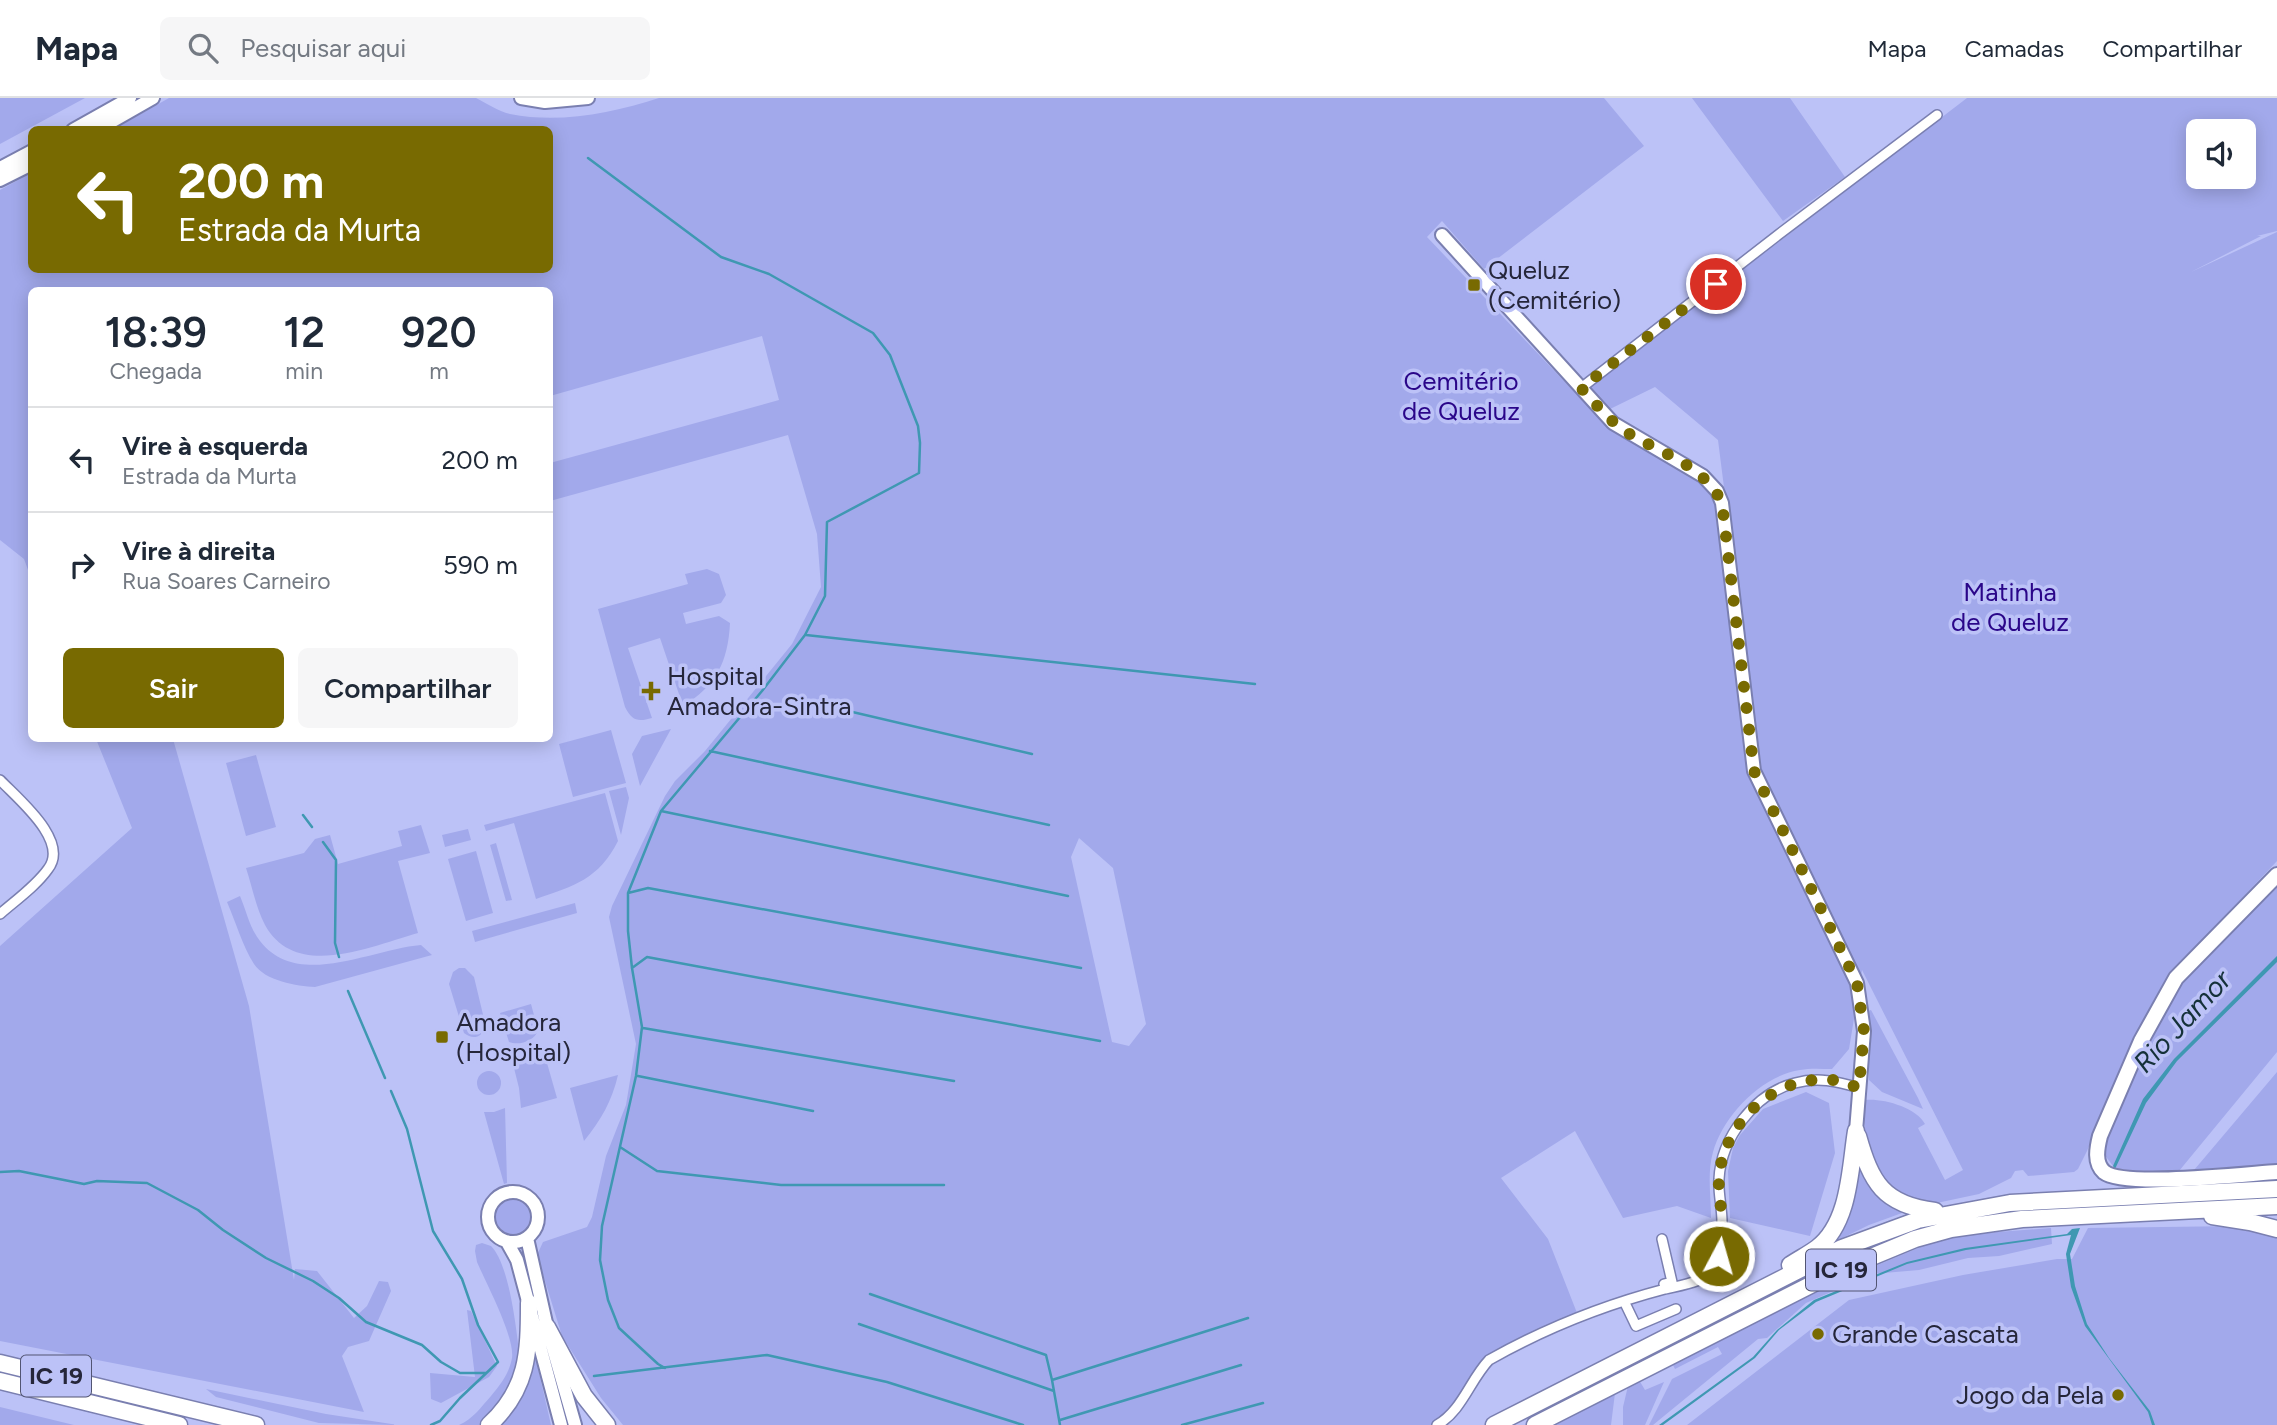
<!DOCTYPE html>
<html lang="pt">
<meta charset="utf-8">
<style>
:root{--surface:#fff;--page:#f6f6f7;--text:#1f2937;--muted:#747a83;--line:#e0e1e3;--accent:#786a01}
body{margin:0;font-family:Figtree,sans-serif;background:var(--page);color:var(--text);height:100vh;display:flex;flex-direction:column;font-size:26px;white-space:nowrap}
*{box-sizing:border-box;margin:0}
p{font-size:23px;color:var(--muted)}
.icon{flex:none;width:38px;height:38px;fill:none;stroke:currentColor;stroke-width:2;stroke-linecap:round;stroke-linejoin:round}
.map{position:relative;flex:1;overflow:hidden}
.side{position:absolute;left:28px;top:189px;width:525px;height:455px;display:flex;flex-direction:column;background:var(--surface);border-radius:10px;box-shadow:0 4px 18px #0003}
.side>*{flex:none}
.banner{position:absolute;left:28px;top:28px;width:525px;height:147px;border-radius:10px;box-shadow:0 4px 18px #0003;background:#786a01;color:#fff;overflow:hidden}
.controls{position:absolute;left:2186px;top:21px;display:grid;gap:14px}
.controls a{display:grid;place-items:center;width:70px;height:70px;border-radius:10px;background:var(--surface);box-shadow:0 4px 18px #0003;font-size:35px}
.pin{position:absolute;display:grid;place-items:center;width:60px;height:60px;color:#fff;margin:-30px;border:4px solid #fff;border-radius:50%;box-shadow:0 2px 7px #0007}
.me{position:absolute;width:77px;margin:-38px;rotate:6deg;stroke-linejoin:round;filter:drop-shadow(0 0 5px #0008)}
.turn{display:flex;align-items:center;gap:24px;height:147px;padding:0 35px;font-size:32px}
.turn .icon{width:91px;height:91px;stroke-width:2.5}
.turn b{display:block;font-size:49px;line-height:60px}
.eta{display:flex;justify-content:space-evenly;align-items:center;height:119px;text-align:center}
.eta b{font-size:42px;font-weight:600;line-height:49px}
.action{display:flex;gap:14px;margin-top:auto;padding:14px 35px}
.action a{flex:1;height:80px;border-radius:10px;background:var(--accent);color:#fff;font-size:28px;font-weight:600;line-height:80px;text-align:center}
.action a+a{background:var(--page);color:var(--text)}
ul{padding:0;list-style:none}
li{display:flex;align-items:center;gap:21px;height:105px;padding:0 35px;border-top:2px solid var(--line)}
li div{flex:1}
li b{display:block;font-size:26px}
li em{font-style:normal}
header{display:flex;align-items:center;gap:42px;box-sizing:border-box;height:98px;padding:0 35px;background:var(--surface);border-bottom:2px solid var(--line)}
header strong{font-size:33px}
nav{display:flex;gap:38px;margin-inline-start:auto;font-size:24px}
.search{width:490px;height:63px;background:var(--page);display:flex;align-items:center;gap:18px;box-sizing:border-box;padding:0 24px;border-radius:10px;color:var(--muted);font-size:26px}
.map>svg:first-child{display:block}
</style>
<header>
<strong>Mapa</strong>
<div class="search"><svg class="icon" aria-label="search" viewBox="0 0 24 24"><circle cx="10" cy="10" r="6"/><path d="M15 15l6 6"/></svg>Pesquisar aqui</div>
<nav><a>Mapa</a><a>Camadas</a><a>Compartilhar</a></nav>
</header>
<div class="map">
<svg width="2277" height="1327" viewBox="0 0 2277 1327">
<rect width="100%" height="100%" fill="#bcc2f7"/>
<path fill="#a2a9eb" fill-rule="evenodd" d="M0 0H85L0 46Z
M169 0H476C486 5 498 13 510 16 559 26 613 15 659 0H1604L1644 48 1484 171 1442 123 1427 139 1604 325 1687 372 1707 391 1716 409 1727 413 1718 342 1655 289 1610 311 1581 290 1589 289 1967 0H2277V133L2257 138H2261L2191 174 2277 134V763L2174 872 2109 1000 2087 1053 2078 1071 2074 1074 2028 1078 2023 1072 2015 1073 2011 1080 1979 1096 1932 1106 1915 1105 1885 1088 1867 1058 1863 1006 1865 1002C1882 1000 1916 1009 1925 1026L1918 1030 1945 1082 1963 1072 1862 872 1849 951 1832 971C1822 971 1810 970 1800 972 1761 978 1723 1018 1713 1054 1707 1075 1711 1099 1711 1120L1677 1108 1623 1120 1575 1033 1501 1080 1548 1141 1579 1220 1489 1262 1435 1327H623L601 1300 562 1238 537 1157 543 1144 587 1129 592 1119 606 1058 626 1007 636 946 609 819 612 808 665 698 675 683 705 653 792 546 821 489 817 436 788 337 550 403V365L779 302 762 238 550 298V192H32L31 480 24 461 0 442V92L31 75 32 172H550V32L114 31ZM2198 33H2244V79H2198ZM1079 740 1113 770 1146 926 1129 948 1112 944 1071 759Z
M1692 0H1790L1845 79 1783 123Z
M707 471 719 476 726 497 721 505 683 515 686 526 719 518 730 525C728 564 716 588 683 608L660 540 628 550 652 620C638 624 632 623 625 609L598 511 688 486 685 476Z
M671 631 640 688 632 656 642 638Z
M611 632 626 685 573 699 559 646Z
M96 641H173L249 908 294 1182 295 1171 317 1173 354 1220 367 1208 379 1183 388 1184 391 1193 369 1243 348 1249 342 1258 364 1314 0 1243V848L132 730Z
M256 657 276 729 246 738 226 665Z
M626 689 629 700 621 737 609 693Z
M605 695 618 743C599 781 574 788 536 801L514 725 486 733 484 727Z
M421 727 430 755 398 763 418 835C371 848 296 883 265 827 256 810 252 788 246 770L304 755 315 741 330 737 338 766 402 748 398 733Z
M468 731 471 742 445 749 442 737Z
M496 745 512 802 506 803 490 747Z
M476 753 493 815 466 823 448 761Z
M2277 787V954L2179 1073 2119 1076 2104 1056 2103 1043 2152 935 2188 874Z
M240 798C246 812 250 831 260 843 298 892 371 851 421 847L432 857 315 889C297 888 265 883 254 866 243 849 235 822 227 804Z
M575 805 577 815 475 844 472 833Z
M459 870H465L474 879 486 929C481 940 473 942 464 935L449 886 453 874Z
M531 906 538 932C535 943 519 948 509 944L500 915Z
M1871 912 1918 1000 1923 1011 1882 994 1869 982 1868 913Z
M538 955 545 958 557 1000 521 1010 519 990 512 962Z
M477 985a12 12 0 1 1 24 0a12 12 0 1 1-24 0Z
M2277 974V1067L2194 1072 2200 1065Z
M618 977C612 1003 601 1022 584 1043L570 990Z
M1806 994 1829 1005 1835 1055 1810 1138 1730 1120 1728 1073 1733 1050 1740 1037 1763 1011Z
M505 1010 507 1085 504 1086 484 1014H494Z
M1855 1058 1872 1088 1902 1115 1869 1127 1836 1143Z
M494 1118a19 19 0 1 1 38 0a19 19 0 1 1-38 0Z
M2238 1128 2266 1134 2277 1139V1327H1687L1849 1202 1963 1177 2057 1161H2072L2088 1130Z
M2051 1130 2052 1146 1999 1158 1968 1160 1919 1172 1872 1176 1806 1205 1767 1240 1758 1241 1653 1327H1649L1672 1281 1722 1256 1718 1249 1675 1271 1672 1265 1825 1189 1935 1143 1971 1136Z
M482 1145 491 1148C508 1165 515 1221 518 1245L522 1248C513 1286 509 1300 479 1327H459C473 1321 481 1309 491 1298 501 1286 509 1276 512 1260 515 1239 486 1185 477 1164L475 1153 476 1147Z
M467 1212 471 1213 497 1268 489 1279 441 1305 431 1301 430 1275 475 1279Z
M535 1257 551 1327H496L532 1261Z
M1639 1282 1645 1292 1664 1284 1645 1327H1623V1309L1628 1288Z
M206 1291 326 1316 398 1327 319 1325 216 1299Z
M1615 1295 1611 1327H1549Z
M0 1309 74 1327H0Z"/>
<path fill="#3f98b2" d="M2277 858V864L2177 963 2146 1005 2115 1071 2113 1068 2143 1001 2174 961Z
M2080 1130 2070 1156 2075 1188 2087 1226 2109 1260 2150 1313 2155 1327H2152L2148 1314 2085 1228 2071 1189 2066 1156 2071 1137 1966 1152 1907 1166 1816 1204 1779 1232 1755 1260 1663 1327H1659L1753 1259 1777 1232 1814 1202 1907 1164 1965 1150 2067 1136 2072 1131Z"/>
<g fill="none" stroke-linecap="round" stroke-linejoin="round">
<path stroke="#3f98b2" stroke-width="2.5" d="M588 60 721 159 769 176 873 235 890 257 918 328 920 345 919 375 827 424 825 498 805 537 762 593 661 713 628 795V833L632 870 642 929 636 978 602 1128 600 1162 608 1202 619 1230 658 1266 665 1270
M806 537 1255 586
M797 601 1032 656
M710 653 1049 727
M661 713 1068 798
M303 717 312 729
M323 744 336 762 335 845 339 859
M628 795 648 790 1081 870
M632 870 647 859 1100 943
M348 893 385 980
M643 930 954 983
M638 978 813 1013
M391 993 407 1031 433 1133 462 1181 478 1227 498 1264 460 1300 440 1323 431 1327
M620 1049 657 1073 781 1087H944
M0 1074 19 1073 84 1086 97 1083 147 1085 198 1112 223 1132 266 1160 313 1183 339 1200 366 1224 422 1247 441 1264 460 1275H486
M870 1196 1046 1257 1052 1282
M859 1226 1054 1293
M594 1278 767 1257 887 1284 1023 1327
M1060 1322 1241 1267
M1060 1327 1052 1282 1248 1220
M1182 1327 1263 1305"/>
<defs>
<path id="street" d="M1581 290 1778 137 1937 17
M0 682C18 701 70 743 48 771 36 788 16 802 0 816
M1662 1141 1672 1184 1664 1186
M1624 1203 1636 1228 1676 1211
M1437 1327C1462 1313 1470 1282 1489 1262 1544 1231 1604 1207 1665 1191 1682 1187 1708 1184 1717 1167 1720 1153 1722 1138 1722 1124 1722 1109 1718 1095 1719 1081 1721 1040 1755 995 1795 985 1817 979 1837 983 1859 990"/>
<path id="secondary" d="M521 0 545 4 588 0
M73 32 130 0
M97 32 153 0
M0 70 32 53
M0 82 32 66
M1442 137 1613 325 1703 378 1717 393 1722 405 1754 673 1857 885 1864 933 1856 1033
M488 1119a25 25 0 1 1 50 0a25 25 0 1 1-50 0Z
M527 1140 547 1229 575 1327
M507 1144 517 1162 561 1327"/>
<path id="primary" d="M2277 777 2176 880 2141 943 2100 1038C2097 1050 2094 1065 2104 1074 2124 1090 2246 1076 2277 1074"/>
<path id="highway" d="M1858 1038C1871 1084 1883 1107 1935 1113
M2212 1118 2250 1124 2277 1131
M1790 1167C1799 1161 1809 1156 1817 1150 1850 1125 1850 1070 1856 1033
M547 1229 584 1298 607 1327
M0 1265 256 1327
M0 1283 179 1327
M489 1327C528 1291 529 1255 529 1205
M1494 1327 1842 1150 1918 1122 2010 1105 2277 1091
M1535 1327 1838 1173 1915 1141 1951 1131 2022 1121 2277 1108"/>
</defs>
<use href="#street" stroke="#7a7fb0" stroke-width="12"/>
<use href="#secondary" stroke="#7a7fb0" stroke-width="16"/>
<use href="#primary" stroke="#7a7fb0" stroke-width="18"/>
<use href="#highway" stroke="#7a7fb0" stroke-width="19"/>
<use href="#street" stroke="#fff" stroke-width="9"/>
<use href="#secondary" stroke="#fff" stroke-width="12"/>
<use href="#primary" stroke="#fff" stroke-width="14"/>
<use href="#highway" stroke="#fff" stroke-width="16"/>
</g>
<g fill="none" stroke-linecap="round" stroke-linejoin="round">
<path stroke="#786a01" stroke-width="12" stroke-dasharray="0 21.6" d="M1716 186 1581 290C1596 306 1610 324 1628 335 1661 355 1705 368 1722 405L1754 673 1857 885 1864 933 1859 990C1850 987 1842 983 1833 982 1776 976 1725 1023 1719 1078 1718 1092 1721 1107 1722 1121 1723 1133 1720 1146 1719 1158"/>
</g>
<g fill="#786a01" stroke="#bcc2f7" stroke-width="2.5">
<rect x="1467" y="180" width="14" height="14" rx="3.5"/>
<path d="M647.5 582.5h7v7h7v7h-7v7h-7v-7h-7v-7h7z"/>
<rect x="435" y="932" width="14" height="14" rx="3.5"/>
<circle cx="1818" cy="1236" r="7"/>
<circle cx="2118" cy="1297" r="7"/>
</g>
<g text-anchor="middle" stroke-width="7" stroke-linejoin="round" paint-order="stroke">
<g fill="#bcc2f7" stroke="#525573" stroke-width="2">
<rect x="1806" y="1151.5" width="70" height="41" rx="5"/>
<rect x="21" y="1257.5" width="70" height="41" rx="5"/>
</g>
<g font-size="24" font-weight="bold" fill="#25263a">
<text x="1841" y="1180">IC 19</text>
<text x="56" y="1286">IC 19</text>
</g>
<g font-size="26" fill="#25263a" stroke="#bcc2f7" text-anchor="start">
<text x="1488" y="181">Queluz<tspan x="1488" dy="30">(Cemitério)</tspan></text>
<text x="667" y="587">Hospital<tspan x="667" dy="30">Amadora-Sintra</tspan></text>
<text x="456" y="933">Amadora<tspan x="456" dy="30">(Hospital)</tspan></text>
<text x="1832" y="1245">Grande Cascata</text>
<text x="2104" y="1306" text-anchor="end">Jogo da Pela</text>
</g>
<g font-size="26" fill="#2a0689" stroke="#bcc2f7">
<text x="1461" y="292">Cemitério<tspan x="1461" dy="30">de Queluz</tspan></text>
<text x="2010" y="503">Matinha<tspan x="2010" dy="30">de Queluz</tspan></text>
</g>
<g font-size="28" font-style="italic" fill="#153139" stroke="#bcc2f7">
<text transform="translate(2182 923) rotate(-47)" y="10">Rio Jamor</text>
</g>
</g>
</svg>
<div class="controls">
<a><svg class="icon" aria-label="sound" viewBox="0 0 24 24"><path d="M4 9h4l5-4v14l-5-4H4zM17 9q2 3 0 6"/></svg></a>
</div>
<div class="pin" style="left:1716px;top:186px;background:#d93025"><svg class="icon" aria-label="arrive" viewBox="0 0 24 24"><path d="M6 21V4h12l-3 4 3 4H6"/></svg></div>
<svg class="me" style="left:1719px;top:1158px" viewBox="-20 -20 40 40"><circle r="17" fill="#786a01" stroke="#fff" stroke-width="3"/><path d="M0-11L8 9 0 5-8 9z" fill="#fff"/></svg>
<div class="banner">
<div class="turn"><svg class="icon" aria-label="left" viewBox="0 0 24 24"><path d="M17 20v-9H6M10 6l-5 5 5 5"/></svg><div><b>200 m</b>Estrada da Murta</div></div>
</div>
<section class="side">
<div class="eta">
<div><b>18:39</b><p>Chegada</p></div>
<div><b>12</b><p>min</p></div>
<div><b>920</b><p>m</p></div>
</div>
<ul>
<li><svg class="icon" aria-label="left" viewBox="0 0 24 24"><path d="M17 20v-9H6M10 6l-5 5 5 5"/></svg><div><b>Vire à esquerda</b><p>Estrada da Murta</p></div><em>200 m</em></li>
<li><svg class="icon" aria-label="right" viewBox="0 0 24 24"><path d="M7 20v-9h11M14 6l5 5-5 5"/></svg><div><b>Vire à direita</b><p>Rua Soares Carneiro</p></div><em>590 m</em></li>
</ul>
<div class="action"><a>Sair</a><a>Compartilhar</a></div>
</section>
</div>
